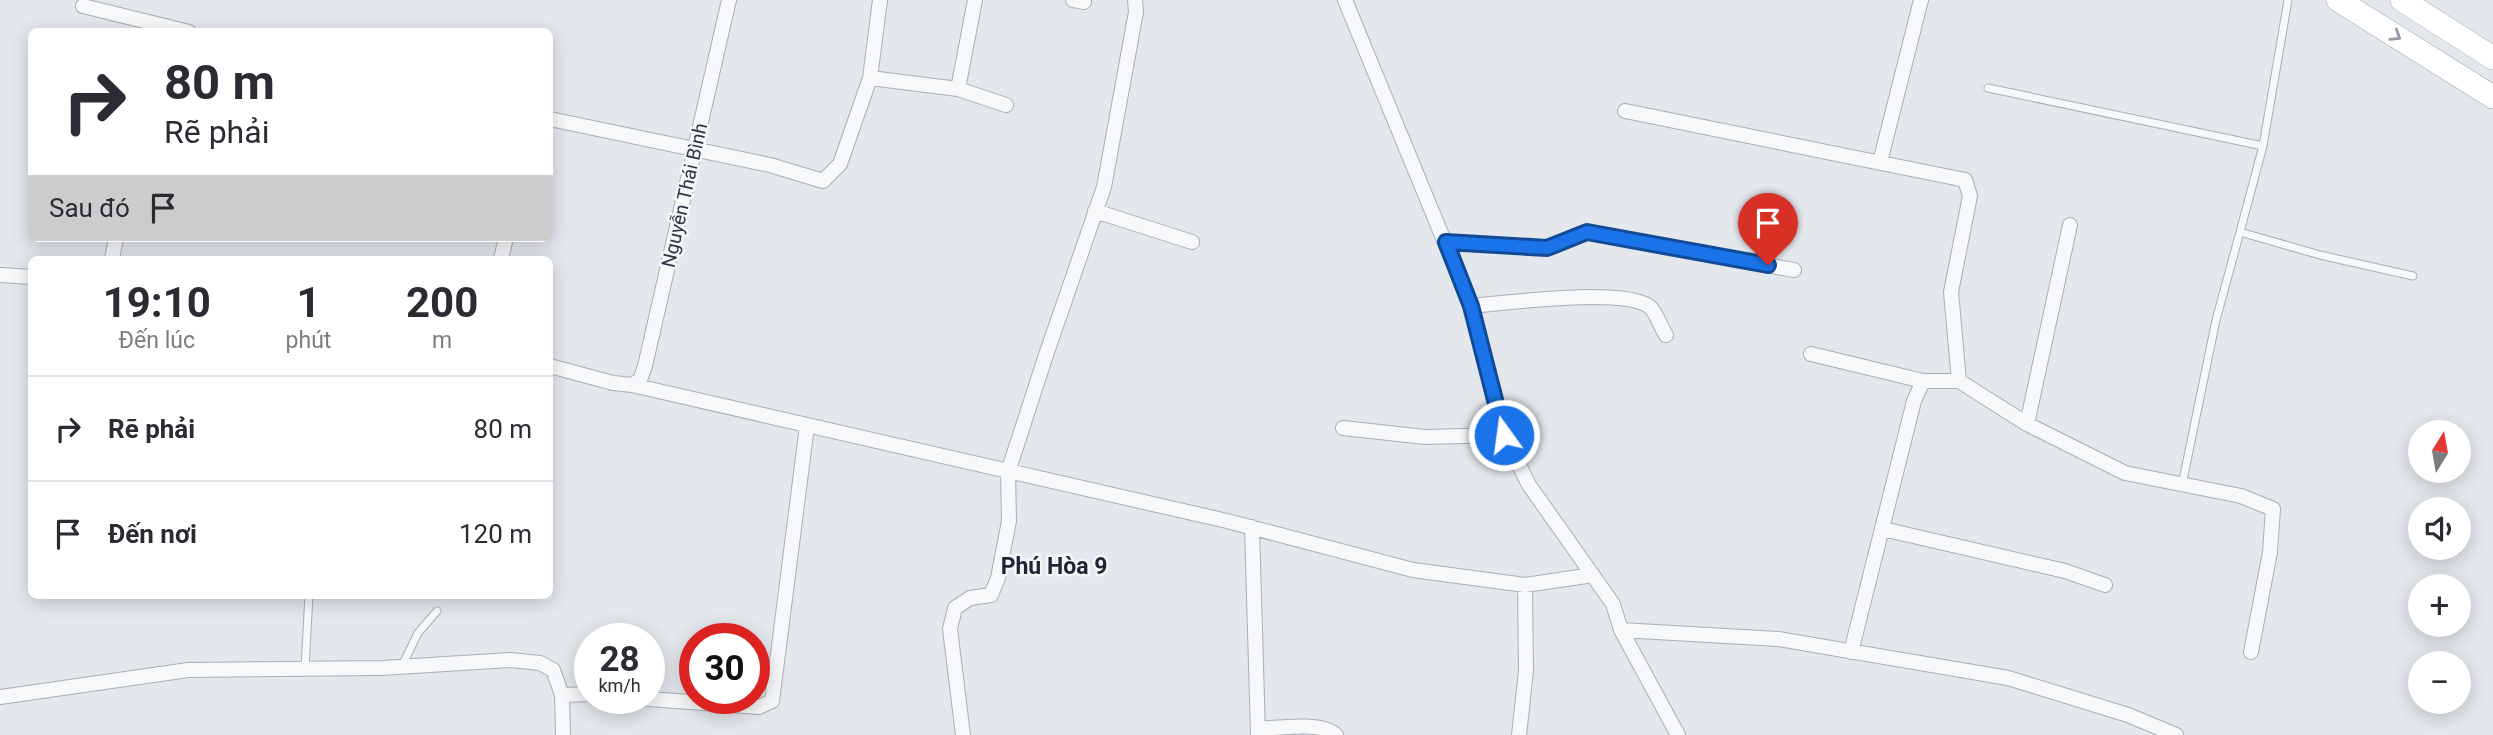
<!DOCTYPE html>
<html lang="vi">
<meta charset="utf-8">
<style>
:root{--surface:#fff;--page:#f7f7f7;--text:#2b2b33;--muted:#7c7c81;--line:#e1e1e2}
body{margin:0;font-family:Roboto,sans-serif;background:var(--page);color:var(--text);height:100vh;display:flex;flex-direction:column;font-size:26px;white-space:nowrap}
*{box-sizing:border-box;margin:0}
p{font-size:23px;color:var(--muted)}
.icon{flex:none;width:38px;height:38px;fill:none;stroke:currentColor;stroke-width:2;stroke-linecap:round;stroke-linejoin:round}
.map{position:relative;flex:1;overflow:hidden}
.sheet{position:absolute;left:28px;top:256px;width:525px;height:343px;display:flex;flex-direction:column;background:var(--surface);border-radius:10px;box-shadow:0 4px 18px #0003}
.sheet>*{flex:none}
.hud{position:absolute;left:28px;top:28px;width:525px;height:214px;border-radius:10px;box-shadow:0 4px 18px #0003;background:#fff;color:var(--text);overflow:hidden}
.needle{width:46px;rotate:11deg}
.buttons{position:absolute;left:2408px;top:420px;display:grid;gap:14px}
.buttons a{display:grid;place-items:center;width:63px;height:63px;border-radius:50%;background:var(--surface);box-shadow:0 4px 18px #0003;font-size:35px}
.speed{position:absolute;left:574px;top:623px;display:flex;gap:14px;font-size:35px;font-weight:700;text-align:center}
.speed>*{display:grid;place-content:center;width:91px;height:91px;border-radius:50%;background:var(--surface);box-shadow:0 4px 18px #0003;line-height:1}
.speed small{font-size:18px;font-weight:400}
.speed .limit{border:10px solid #d22;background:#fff;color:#111}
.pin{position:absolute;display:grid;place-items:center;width:60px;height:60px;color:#fff;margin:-72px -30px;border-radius:50% 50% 50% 0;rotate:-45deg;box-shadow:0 0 7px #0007}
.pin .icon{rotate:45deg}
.me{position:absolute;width:77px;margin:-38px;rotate:346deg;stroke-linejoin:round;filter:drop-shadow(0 0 5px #0008)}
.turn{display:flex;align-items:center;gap:24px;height:147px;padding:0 21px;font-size:32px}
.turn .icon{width:91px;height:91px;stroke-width:2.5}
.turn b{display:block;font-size:49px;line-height:60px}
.then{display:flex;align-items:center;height:66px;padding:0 21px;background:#0003;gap:14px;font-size:26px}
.eta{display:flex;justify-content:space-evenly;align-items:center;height:119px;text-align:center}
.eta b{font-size:42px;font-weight:700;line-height:49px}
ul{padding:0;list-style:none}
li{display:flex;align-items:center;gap:21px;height:105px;padding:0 21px;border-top:2px solid var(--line)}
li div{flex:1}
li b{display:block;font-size:26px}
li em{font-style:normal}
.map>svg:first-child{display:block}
</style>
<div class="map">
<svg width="2493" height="735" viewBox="0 0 2493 735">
<rect width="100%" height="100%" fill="#e4e7ec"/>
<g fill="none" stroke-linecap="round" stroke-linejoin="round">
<defs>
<path id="service" d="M2288 0 2263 146 2240 232 2320 255 2413 276
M1988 88 2263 146
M2182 485 2216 320 2240 232
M402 666 418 633 437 611
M305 668 309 595"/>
<path id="minor" d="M880 0 870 78 958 89 975 0
M1073 0 1084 2
M1345 0 1471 306 1504 435 1529 485 1613 604 1621 630 1678 735
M83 6 189 32
M958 89 1006 105
M1625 111 1965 180 1970 196 1951 292 1959 381
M550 119 770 165 823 181 840 164 870 78
M1880 162 1921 0
M1095 211 1192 242
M1446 242 1544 248 1585 232 1794 270
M112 259 116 238
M501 259 506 238
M0 275 32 277
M1471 306C1506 303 1624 287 1650 307 1656 312 1661 328 1666 335
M1811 354 1923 381H1959L2027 424 2125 473 2241 496 2273 509 2270 552 2251 652
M550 366 613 383 632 385 1227 521 1413 570 1525 585 1593 575
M632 385 640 380 645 366 729 0
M2027 424 2070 225
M1343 428 1425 437 1504 435
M1252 527 1258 735
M1883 529 2065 571 2105 585
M1621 630 1778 639 2008 678 2128 715 2176 735
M1851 652 1914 401 1923 381
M562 695 590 694
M0 697 188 670 382 668 510 660 540 663 553 670 562 695 563 735
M635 698 759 707 772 701 807 426
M1258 729C1278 728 1321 721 1336 735
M963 735 950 629 955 608 970 598 991 595 998 578 1009 521 1008 472 1046 355 1104 187 1136 12 1135 0
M1519 735 1526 671 1525 585"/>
<path id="primary" d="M2338 0 2493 97
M2402 0 2493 58"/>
</defs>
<use href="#service" stroke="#a9aeb7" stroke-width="9"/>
<use href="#minor" stroke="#a9aeb7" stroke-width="16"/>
<use href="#primary" stroke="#a3abb8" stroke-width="24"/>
<use href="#service" stroke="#f7f8fa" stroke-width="7"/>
<use href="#minor" stroke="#f7f8fa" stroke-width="14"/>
<use href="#primary" stroke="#fff" stroke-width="23"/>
</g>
<defs><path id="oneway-chevron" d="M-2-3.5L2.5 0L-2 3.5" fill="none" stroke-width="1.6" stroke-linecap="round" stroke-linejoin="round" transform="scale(1.75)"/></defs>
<use stroke="#959aa2" href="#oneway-chevron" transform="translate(2396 36) rotate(32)"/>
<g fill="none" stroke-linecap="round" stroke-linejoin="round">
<defs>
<path id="route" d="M1504 435 1471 306 1446 242 1547 248 1587 232 1768 265"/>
</defs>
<use href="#route" stroke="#114b97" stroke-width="18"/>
<use href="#route" stroke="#1a73e8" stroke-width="12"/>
</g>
<g text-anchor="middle" stroke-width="5" stroke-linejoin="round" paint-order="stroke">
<g font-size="19" fill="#2b3445" stroke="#f4f6f9">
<text transform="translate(684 195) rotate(-77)" y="7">Nguyễn Thái Bình</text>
</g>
<g font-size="23" font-weight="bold" fill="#1d2536" stroke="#f4f6f9">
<text x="1054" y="574">Phú Hòa 9</text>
</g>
</g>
</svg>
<div class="buttons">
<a><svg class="needle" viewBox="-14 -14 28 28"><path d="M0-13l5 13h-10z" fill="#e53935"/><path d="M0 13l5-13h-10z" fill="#7c7c81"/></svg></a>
<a><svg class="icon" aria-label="sound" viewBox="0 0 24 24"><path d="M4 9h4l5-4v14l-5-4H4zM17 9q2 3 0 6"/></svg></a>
<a>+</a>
<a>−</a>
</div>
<div class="speed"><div>28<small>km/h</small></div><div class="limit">30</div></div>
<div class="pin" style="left:1768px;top:265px;background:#d93025"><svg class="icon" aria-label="arrive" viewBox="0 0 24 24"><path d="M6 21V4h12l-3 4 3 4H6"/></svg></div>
<svg class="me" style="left:1504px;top:435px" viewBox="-20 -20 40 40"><circle r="17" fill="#1a73e8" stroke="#fff" stroke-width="3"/><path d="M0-11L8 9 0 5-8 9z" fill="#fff"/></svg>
<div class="hud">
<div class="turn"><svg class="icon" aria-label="right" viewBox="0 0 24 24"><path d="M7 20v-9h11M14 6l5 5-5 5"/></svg><div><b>80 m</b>Rẽ phải</div></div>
<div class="then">Sau đó<svg class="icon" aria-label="arrive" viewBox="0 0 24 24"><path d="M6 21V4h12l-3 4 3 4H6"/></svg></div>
</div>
<section class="sheet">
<div class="eta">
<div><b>19:10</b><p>Đến lúc</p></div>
<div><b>1</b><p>phút</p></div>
<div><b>200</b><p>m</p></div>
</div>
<ul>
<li><svg class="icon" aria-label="right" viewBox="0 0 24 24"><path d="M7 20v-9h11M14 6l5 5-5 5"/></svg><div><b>Rẽ phải</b></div><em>80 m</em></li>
<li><svg class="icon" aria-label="arrive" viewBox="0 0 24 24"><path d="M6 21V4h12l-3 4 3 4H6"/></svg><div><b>Đến nơi</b></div><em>120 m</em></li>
</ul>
</section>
</div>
